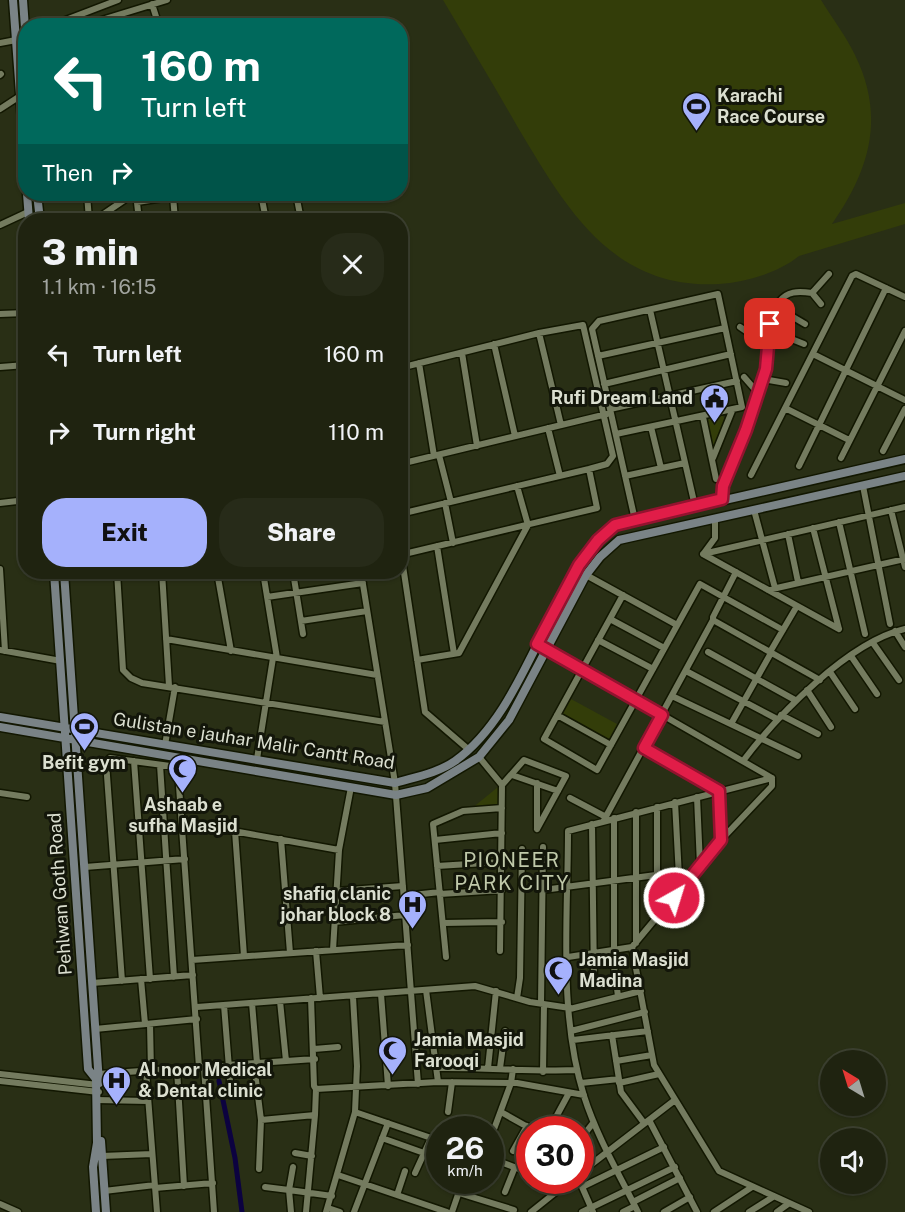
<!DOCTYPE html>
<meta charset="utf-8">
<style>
:root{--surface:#1f2310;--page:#272b19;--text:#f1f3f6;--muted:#a1a49f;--line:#3c4030;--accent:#a5b1fc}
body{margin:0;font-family:"Public Sans",sans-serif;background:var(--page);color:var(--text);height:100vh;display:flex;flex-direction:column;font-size:22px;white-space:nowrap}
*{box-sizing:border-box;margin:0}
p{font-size:20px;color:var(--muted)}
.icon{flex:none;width:33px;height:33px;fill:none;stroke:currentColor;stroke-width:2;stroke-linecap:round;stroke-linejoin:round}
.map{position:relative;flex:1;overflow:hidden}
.panel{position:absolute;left:18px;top:213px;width:390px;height:366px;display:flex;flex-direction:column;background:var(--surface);border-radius:24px;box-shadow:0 2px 4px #0004,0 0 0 2px var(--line)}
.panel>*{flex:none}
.top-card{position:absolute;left:18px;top:18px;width:390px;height:183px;border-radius:24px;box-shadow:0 2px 4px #0004,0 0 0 2px var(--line);background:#00695c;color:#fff;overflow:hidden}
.needle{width:39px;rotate:322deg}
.buttons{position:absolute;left:820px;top:1050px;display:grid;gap:12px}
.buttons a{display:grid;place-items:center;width:66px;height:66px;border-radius:50%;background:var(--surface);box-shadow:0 2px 4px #0004,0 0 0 2px var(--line);font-size:30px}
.speed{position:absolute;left:426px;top:1116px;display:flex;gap:12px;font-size:30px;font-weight:700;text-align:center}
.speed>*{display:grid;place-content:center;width:78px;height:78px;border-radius:50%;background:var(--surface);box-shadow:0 2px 4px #0004,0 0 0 2px var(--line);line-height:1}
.speed small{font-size:15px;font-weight:400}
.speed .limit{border:9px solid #d22;background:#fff;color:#111}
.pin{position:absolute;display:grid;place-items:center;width:51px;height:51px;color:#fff;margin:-26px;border-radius:12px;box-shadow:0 3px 9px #0006}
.me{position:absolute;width:66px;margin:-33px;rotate:39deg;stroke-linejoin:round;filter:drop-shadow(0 0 4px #0008)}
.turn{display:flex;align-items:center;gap:21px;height:126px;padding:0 24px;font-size:27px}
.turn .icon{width:78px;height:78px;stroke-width:2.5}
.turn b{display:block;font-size:42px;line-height:51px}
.then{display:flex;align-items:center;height:57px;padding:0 24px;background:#0003;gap:12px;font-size:22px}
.round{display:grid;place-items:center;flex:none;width:63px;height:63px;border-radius:24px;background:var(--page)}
.summary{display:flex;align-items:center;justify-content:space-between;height:102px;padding:0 24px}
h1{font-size:36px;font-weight:800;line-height:45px}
.action{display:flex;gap:12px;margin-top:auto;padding:12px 24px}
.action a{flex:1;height:69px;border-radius:24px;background:var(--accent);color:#111;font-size:24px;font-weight:800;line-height:69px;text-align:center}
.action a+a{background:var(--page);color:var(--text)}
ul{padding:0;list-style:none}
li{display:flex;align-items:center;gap:18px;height:78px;padding:0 24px}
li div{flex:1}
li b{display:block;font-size:22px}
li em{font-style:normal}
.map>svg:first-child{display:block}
</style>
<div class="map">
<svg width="905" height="1212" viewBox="0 0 905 1212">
<rect width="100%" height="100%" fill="#292f15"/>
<path fill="#333d09" d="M443 0H821C832 18 846 36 855 55 886 118 869 171 832 224L905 203V224L799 256C778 273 746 282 719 284 611 290 565 206 517 126 493 84 468 42 443 0Z
M722 415 725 419 714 446H711L706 422 710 418Z
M571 699 617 724 607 743 560 719Z
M498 787 499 806 471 809Z"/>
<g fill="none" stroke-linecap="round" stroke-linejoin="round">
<path stroke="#0c0240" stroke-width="5" d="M219 1081 235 1158 242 1212"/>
<defs>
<path id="street" d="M152 4 159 26
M50 26 118 0
M82 26 167 0
M0 43 16 40
M0 75 1 74
M0 109 20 96
M87 194 89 220
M136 194 139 220
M261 194 266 220
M296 194 301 220
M173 196 175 220
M137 202 190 194
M95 220 133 194
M0 225 28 212
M812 293 829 274
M776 307 805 324
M650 310 695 506
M0 314 26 313
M740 327 768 346
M769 330 804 344
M539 333 561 425
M494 344 515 436
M462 353 477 446
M813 354 905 400
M598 356 725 328
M419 363 434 456
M0 367 26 365
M400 368 539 333 583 325 613 456 607 464 589 469 400 514
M744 377 758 393
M763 379 786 383
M604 384 731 354
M785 408 849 440
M610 409 737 381
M703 417 716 479
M651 427 661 468
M548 428 560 476
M616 434 742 407 718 294 599 321 592 329 635 520
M883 451 905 409
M439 455 451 502
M713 458 732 411
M841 458 905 331
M400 464 607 414
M799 466 886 288
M751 475 852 276 856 274 905 297
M625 476 685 463
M863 486 890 624
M722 499C723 474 738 453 746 430 754 411 762 389 766 369 771 347 764 322 779 302 787 291 798 291 812 293L821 304
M0 503 26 500
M445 503 453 543
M754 510 775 588
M891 510 905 567
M839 522 865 634
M813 528 839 629
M788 534 798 582
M400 546 425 712 468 749
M437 546 454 654
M704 553 715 538V519
M703 554 905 507
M703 554 839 629
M400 555 597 508 589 469
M0 569 5 651
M117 572 123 670 131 678 142 683 385 722
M162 572 169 686
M217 572 231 651
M263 572 277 658
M293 572 303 634
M361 572 395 783 418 1084
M586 575 677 625
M768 590 905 559
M623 595 544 739 597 770 700 584 783 630
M267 597 363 583
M610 619 664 648
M713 620 820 680
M301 621 367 611
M895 631 905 647
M166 639 377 675
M598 640 653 669
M537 643 772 778
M873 643 899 680
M0 650 61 661
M708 652 795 700
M770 652 797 606
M851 656 877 694
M417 660 459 653 528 525 517 486
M686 671 777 719
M830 672 855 709
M807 690 831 727
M672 696 798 756
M557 715 611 745
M781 715 818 734
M731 724 771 653
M165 745 175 687
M644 748 719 791 721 840
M479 757 502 785 500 951
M177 758 199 1067
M257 759 273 658
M134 761 150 979
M743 761C777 716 848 642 905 629
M160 765 174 977
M512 775 558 791
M502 785 524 760 566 776 537 829
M0 793 27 797
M697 797 700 865
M570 798 606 817
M675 802 679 877 685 884
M657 807V900L665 908
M636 812V943
M614 818V966L618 996
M604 820 713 620V617L736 572
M183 822 339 850
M592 824 594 981
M537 829V783
M235 831 244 956
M281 839 290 953
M435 840 502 833
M437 866 502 862
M85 867 185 859
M656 878 679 877
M543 890 656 875
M336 891 403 886
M440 894 502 890
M404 896 440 892
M334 922 405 915
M443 923 502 922
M632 947 654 1065 719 1171 809 1212
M333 950 339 850 351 787
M316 951 320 998
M446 957 433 824 463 811 502 808
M568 957 632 947 721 840 772 786V778
M192 960 408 945
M141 979 145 1024
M122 981 106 762 110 758 178 767
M92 983 193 975
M426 990 438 1082
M381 994 388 1086
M311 998 314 1086 316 1089 438 1082 517 1083 584 1095
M517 998 520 978 522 849
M280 1001 286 1061
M252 1003 257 1063
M541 1003 543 847
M224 1005 231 1093
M197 1007 475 986 530 1002 570 1008
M570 1009 641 991
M150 1024 151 1071
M95 1029 197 1019
M571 1031 645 1012
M612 1035 621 1092 644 1123
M573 1040 648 1031
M314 1049 338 1047
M616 1061 652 1055
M254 1064 261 1120 259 1169
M204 1067 214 1212
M436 1068C483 1067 530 1072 577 1070
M488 1068 496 991
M500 1068 505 1031
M177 1069 184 1186
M146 1071 157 1212
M543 1072 544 1004
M0 1074 98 1085
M98 1074 315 1059
M0 1081 99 1092
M581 1083 619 1079
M619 1083 659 1074
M96 1100 148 1101
M355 1112 440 1141
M448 1112 452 1082
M501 1112 533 1130
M315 1115 316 1089
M261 1120 315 1115 306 1212
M649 1120 697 1212
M549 1130 569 1093
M382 1138 424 1153
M490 1140 511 1083 513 1069
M580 1140 593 1123
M513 1151 527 1126
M295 1153 312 1156
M102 1156 152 1154
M490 1158 530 1173
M293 1167 289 1190 332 1196
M524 1170 530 1161
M415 1173 431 1138
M580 1173 675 1100
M338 1175 447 1212
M542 1180 556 1192
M579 1180 593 1212
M265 1187 289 1190 291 1212
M582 1187 664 1147
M155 1188 213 1183
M104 1191 155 1185
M505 1192 515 1167
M459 1193 514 1210
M397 1195 405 1171
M633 1202 680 1178
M0 1204 18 1212
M328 1208 340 1212
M326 1212 355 1112 357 1066 353 997
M354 1212 388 1123
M452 1212 463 1180
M531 1212 571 1180
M582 1212 675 1167
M623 1212 635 1206
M638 1212C619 1174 597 1137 584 1096 558 1012 568 918 568 831L772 778
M664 1212 690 1197
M714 1212 752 1187
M749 1212 773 1197
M777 1212 788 1204"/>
<path id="secondary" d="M13 0 26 175
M23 0 26 42
M27 194 29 220
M37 194 40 220
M54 572 88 1069 96 1079 97 1143 93 1167 96 1212
M64 572 99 1083
M0 717 395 783C415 777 438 773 455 761 528 709 545 587 615 525L905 459
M0 727 396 795 427 788 479 757 509 720 586 575 600 557 619 540 905 476
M101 1141 106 1212"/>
</defs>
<use href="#street" stroke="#121701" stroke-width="9"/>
<use href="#secondary" stroke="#121701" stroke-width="11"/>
<use href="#street" stroke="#747b5f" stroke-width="6"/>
<use href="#secondary" stroke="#7a8386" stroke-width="8"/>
</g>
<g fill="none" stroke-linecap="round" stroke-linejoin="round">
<defs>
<path id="route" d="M674 898 721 840 719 791 644 748 662 715 537 644 579 565 598 540 615 525 722 499 723 486 746 430 766 369 770 324"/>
</defs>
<use href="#route" stroke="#92132f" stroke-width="15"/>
<use href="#route" stroke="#e11d48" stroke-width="10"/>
</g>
<defs>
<symbol id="stadium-pin" viewBox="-11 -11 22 30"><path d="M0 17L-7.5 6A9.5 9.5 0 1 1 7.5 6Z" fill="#a5b1fc" stroke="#13160a"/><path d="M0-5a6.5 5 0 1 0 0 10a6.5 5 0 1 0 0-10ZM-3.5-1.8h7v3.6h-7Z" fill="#111"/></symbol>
<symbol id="civic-pin" viewBox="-11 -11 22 30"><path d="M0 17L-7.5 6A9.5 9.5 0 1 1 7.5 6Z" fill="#a5b1fc" stroke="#13160a"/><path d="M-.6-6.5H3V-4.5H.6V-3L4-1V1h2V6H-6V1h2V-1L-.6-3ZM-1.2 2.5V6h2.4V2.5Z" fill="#111"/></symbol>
<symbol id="mosque-pin" viewBox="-11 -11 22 30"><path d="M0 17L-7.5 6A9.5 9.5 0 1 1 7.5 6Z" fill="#a5b1fc" stroke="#13160a"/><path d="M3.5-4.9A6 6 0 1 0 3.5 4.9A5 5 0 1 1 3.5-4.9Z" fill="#111"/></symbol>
<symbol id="hospital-pin" viewBox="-11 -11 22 30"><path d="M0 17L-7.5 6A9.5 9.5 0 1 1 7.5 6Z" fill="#a5b1fc" stroke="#13160a"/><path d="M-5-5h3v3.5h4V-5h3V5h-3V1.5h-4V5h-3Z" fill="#111"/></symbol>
</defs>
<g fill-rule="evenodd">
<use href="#stadium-pin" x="680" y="90" width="33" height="45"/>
<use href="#civic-pin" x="698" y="382" width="33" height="45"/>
<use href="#stadium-pin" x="68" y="710" width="33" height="45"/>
<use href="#mosque-pin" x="166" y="752" width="33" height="45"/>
<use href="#hospital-pin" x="396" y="888" width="33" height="45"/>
<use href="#mosque-pin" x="542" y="954" width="33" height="45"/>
<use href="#mosque-pin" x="376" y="1034" width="33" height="45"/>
<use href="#hospital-pin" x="100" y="1064" width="33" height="45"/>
</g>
<g text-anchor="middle" stroke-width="6" stroke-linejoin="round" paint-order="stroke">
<g font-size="18" font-weight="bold" fill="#dbdfd0" stroke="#13160a" text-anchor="start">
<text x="717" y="102">Karachi<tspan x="717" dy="21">Race Course</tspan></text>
<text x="693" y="404" text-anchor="end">Rufi Dream Land</text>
<text x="84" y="769" text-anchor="middle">Befit gym</text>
<text x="183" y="811" text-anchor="middle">Ashaab e<tspan x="183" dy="21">sufha Masjid</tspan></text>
<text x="391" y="900" text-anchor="end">shafiq clanic<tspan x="391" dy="21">johar block 8</tspan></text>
<text x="579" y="966">Jamia Masjid<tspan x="579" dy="21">Madina</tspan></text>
<text x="414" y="1046">Jamia Masjid<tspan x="414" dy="21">Farooqi</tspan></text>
<text x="138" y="1076">Al noor Medical<tspan x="138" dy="21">&amp; Dental clinic</tspan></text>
</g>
<g font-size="18" fill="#dbdfd0" stroke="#13160a">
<text transform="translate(254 741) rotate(9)" y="6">Gulistan e jauhar Malir Cantt Road</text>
<text transform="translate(60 894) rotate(-94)" y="6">Pehlwan Goth Road</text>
</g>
<g font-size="20" letter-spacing="1.5" fill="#c0c9aa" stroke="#13160a">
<text x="512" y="867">PIONEER<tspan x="512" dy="23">PARK CITY</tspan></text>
</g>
</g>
</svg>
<div class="buttons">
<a><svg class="needle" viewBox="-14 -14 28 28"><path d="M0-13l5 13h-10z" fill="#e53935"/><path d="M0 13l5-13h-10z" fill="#a1a49f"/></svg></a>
<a><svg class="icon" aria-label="sound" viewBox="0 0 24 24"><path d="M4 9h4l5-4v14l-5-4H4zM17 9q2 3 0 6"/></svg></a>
</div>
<div class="speed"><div>26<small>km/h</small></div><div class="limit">30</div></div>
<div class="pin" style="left:770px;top:324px;background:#d93025"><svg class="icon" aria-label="arrive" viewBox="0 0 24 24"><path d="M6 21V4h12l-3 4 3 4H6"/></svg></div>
<svg class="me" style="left:674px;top:898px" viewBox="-20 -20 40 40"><circle r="17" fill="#e11d48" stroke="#fff" stroke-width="3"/><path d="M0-11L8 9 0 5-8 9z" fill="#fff"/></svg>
<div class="top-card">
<div class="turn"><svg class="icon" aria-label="left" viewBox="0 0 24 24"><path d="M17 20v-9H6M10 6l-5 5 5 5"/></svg><div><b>160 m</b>Turn left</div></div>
<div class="then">Then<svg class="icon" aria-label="right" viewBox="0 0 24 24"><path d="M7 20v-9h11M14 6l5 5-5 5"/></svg></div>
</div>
<section class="panel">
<div class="summary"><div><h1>3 min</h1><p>1.1 km · 16:15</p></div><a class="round"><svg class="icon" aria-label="close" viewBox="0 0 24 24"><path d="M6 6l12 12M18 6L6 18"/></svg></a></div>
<ul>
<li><svg class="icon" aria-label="left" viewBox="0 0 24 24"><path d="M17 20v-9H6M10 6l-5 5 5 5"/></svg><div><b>Turn left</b></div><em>160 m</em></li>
<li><svg class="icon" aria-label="right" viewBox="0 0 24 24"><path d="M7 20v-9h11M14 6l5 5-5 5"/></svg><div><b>Turn right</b></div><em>110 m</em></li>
</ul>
<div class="action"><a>Exit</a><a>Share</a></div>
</section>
</div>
